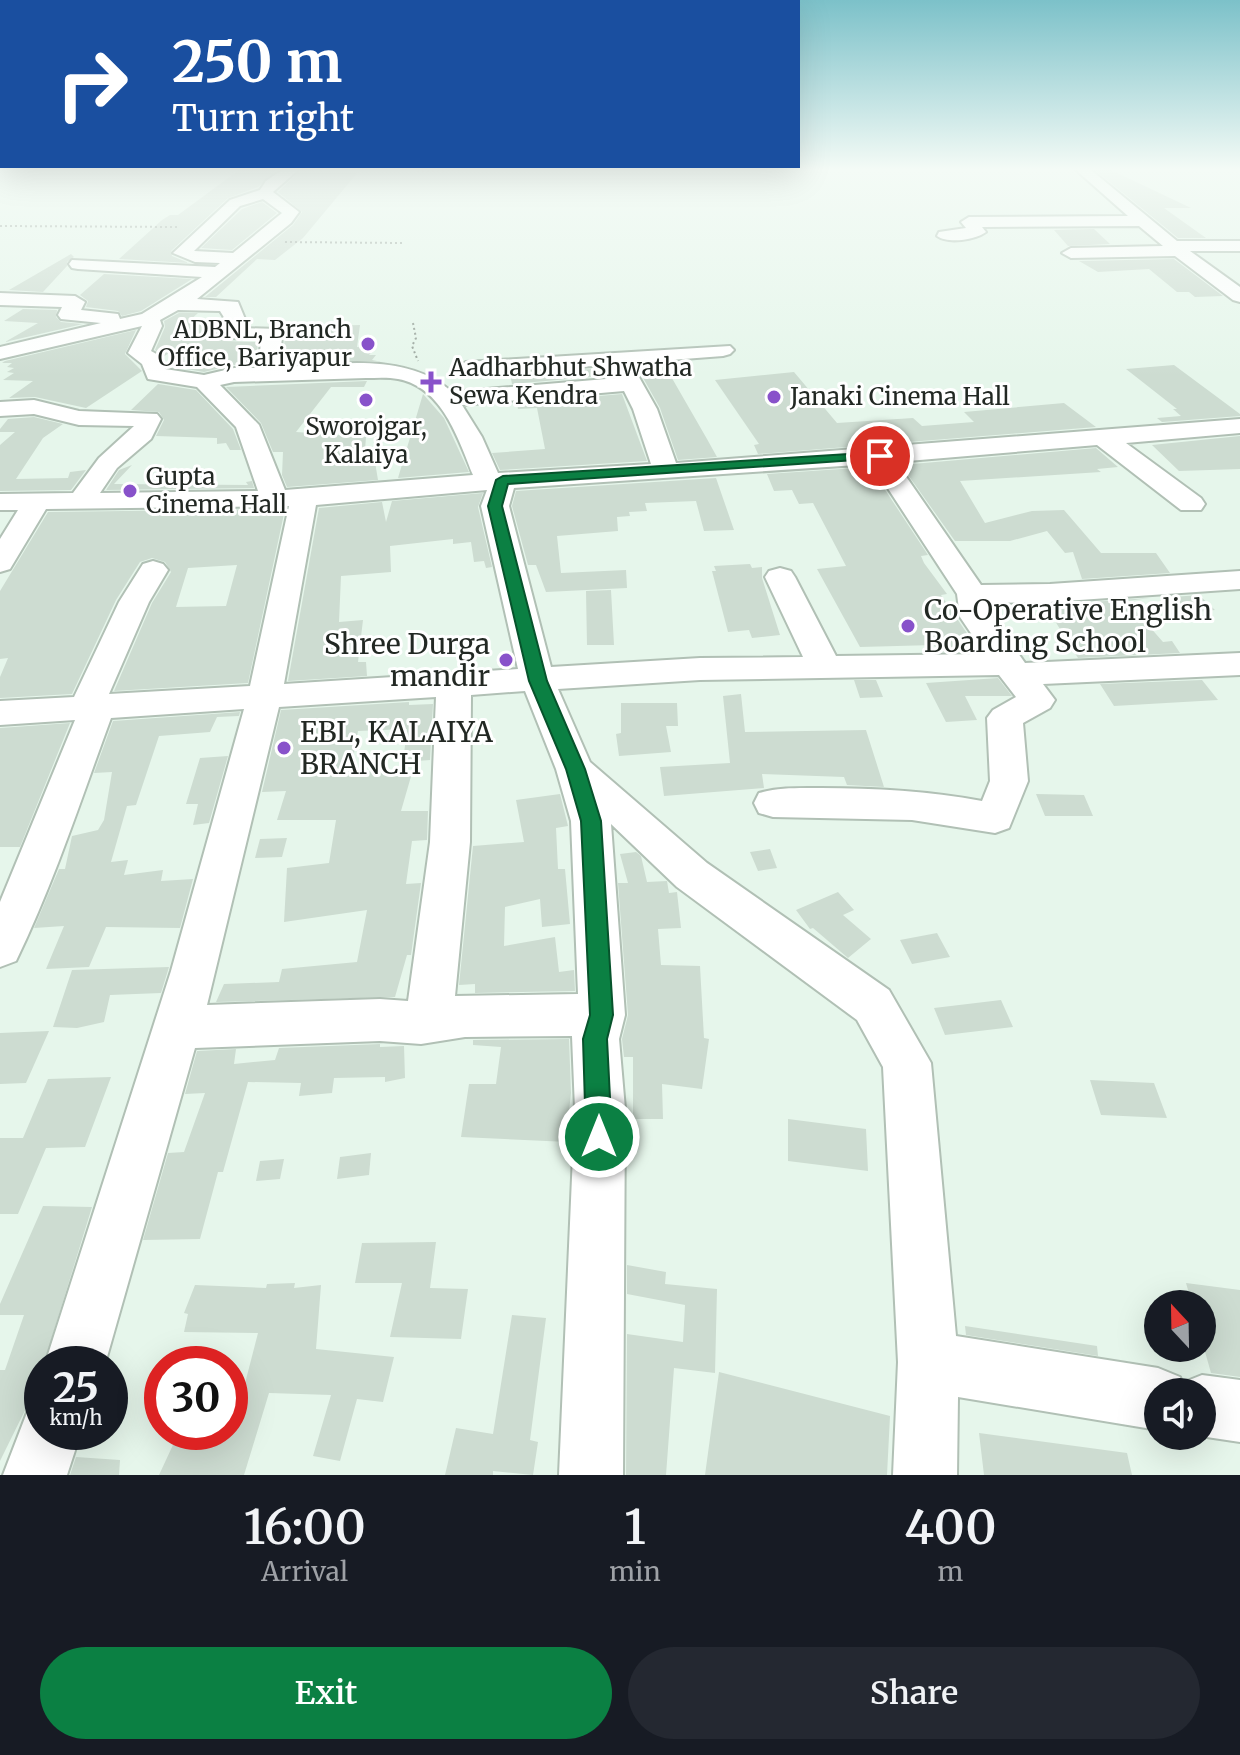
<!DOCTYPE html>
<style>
:root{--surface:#171b24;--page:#242831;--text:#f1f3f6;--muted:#9ea1a6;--accent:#0b8043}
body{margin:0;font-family:Merriweather,serif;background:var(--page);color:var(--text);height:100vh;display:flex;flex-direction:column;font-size:30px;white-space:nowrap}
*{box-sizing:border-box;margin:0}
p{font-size:26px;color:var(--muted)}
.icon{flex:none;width:44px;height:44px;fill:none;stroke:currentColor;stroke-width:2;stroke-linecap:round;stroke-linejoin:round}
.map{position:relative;height:1475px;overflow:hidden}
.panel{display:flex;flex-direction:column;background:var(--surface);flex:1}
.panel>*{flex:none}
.top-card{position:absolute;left:0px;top:0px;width:800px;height:168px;box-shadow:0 8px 32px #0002;background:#1a4fa0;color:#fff;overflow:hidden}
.needle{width:52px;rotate:338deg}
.controls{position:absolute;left:1144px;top:1290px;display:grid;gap:16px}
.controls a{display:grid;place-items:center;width:72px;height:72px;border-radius:50%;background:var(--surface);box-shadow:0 8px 32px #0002;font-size:40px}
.speed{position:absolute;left:24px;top:1346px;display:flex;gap:16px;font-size:40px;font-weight:700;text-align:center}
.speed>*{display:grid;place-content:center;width:104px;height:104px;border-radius:50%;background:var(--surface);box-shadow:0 8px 32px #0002;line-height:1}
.speed small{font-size:20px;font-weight:400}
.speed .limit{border:12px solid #d22;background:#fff;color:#111}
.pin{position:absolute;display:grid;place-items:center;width:68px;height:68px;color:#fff;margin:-34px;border:4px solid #fff;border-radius:50%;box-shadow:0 2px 8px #0007}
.me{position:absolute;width:88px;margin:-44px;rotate:0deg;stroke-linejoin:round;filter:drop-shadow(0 0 6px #0008)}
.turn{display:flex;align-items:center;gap:28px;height:168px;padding:0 40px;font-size:36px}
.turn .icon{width:104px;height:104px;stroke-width:2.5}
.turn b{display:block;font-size:56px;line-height:68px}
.eta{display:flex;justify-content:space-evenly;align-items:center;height:136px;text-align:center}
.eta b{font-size:48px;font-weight:600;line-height:56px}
.primary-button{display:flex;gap:16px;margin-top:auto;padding:16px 40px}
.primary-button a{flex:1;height:92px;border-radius:48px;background:var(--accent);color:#fff;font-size:32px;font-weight:600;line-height:92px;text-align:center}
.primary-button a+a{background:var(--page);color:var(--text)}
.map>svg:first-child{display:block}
</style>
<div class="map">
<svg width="1240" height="1475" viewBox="0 0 1240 1475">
<rect width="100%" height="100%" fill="#e6f6eb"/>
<path fill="#cddcd1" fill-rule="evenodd" d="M239 170H277L258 187 228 198 171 251 172 256 189 263 119 259 162 220 170 215H178Z
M301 170 358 172 303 238 275 260 257 259 216 297H205L293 225 302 212 278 192Z
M1095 170H1111L1191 208H1164L1206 238H1178Z
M262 202 277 213 232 250 201 248 242 209Z
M1094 229 1110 244 1068 246 1054 230Z
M71 254 74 257 67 262V266L43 292 9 290Z
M1174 259 1223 296 1195 297 1189 292H1177L1149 269 1098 272 1079 261Z
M104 274 192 279 141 311 122 316 118 311 86 307 88 301 80 295Z
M23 309 57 310 56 317 61 322 83 324 5 342 38 323 4 321Z
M179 313H198L188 322H220L216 330 224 341 258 342 256 365H233L204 372 175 367 181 362 172 351 163 357 155 350 165 327 164 321Z
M360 325 357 347 375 348 369 355H376L372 360 377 361 283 364 285 333 282 327Z
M136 330 125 354 142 371 86 408 35 397 9 398 33 381 3 380 14 373 7 372 14 368 7 367 12 363H2L5 361Z
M1174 365 1240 414V416L1162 422 1157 418 1181 416 1173 409H1177L1126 369Z
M609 368 613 375 512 384 510 374Z
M794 372 837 423 913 418 922 426 974 422 964 412 1064 403 1096 427 758 454 754 445 759 444 715 380Z
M669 373 707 439 717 457 678 460 660 408 642 376Z
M367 381 364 387H331L296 432 366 437 364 463 375 462 378 480 287 487 282 475 283 452H273L261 423 226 387Z
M158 384 196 390 233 429 241 450H230L226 443 217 444V438L156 436 164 420 159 412 131 410Z
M423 394 444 418 469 472 398 478Z
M622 394 647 461 500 470 492 453 545 449 537 408 518 409 517 403Z
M34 417 63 424 43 438 16 479 68 478 70 472 86 470 71 490 0 491V445L15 432H0V429L8 419Z
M1240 436V469L1179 471 1152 445Z
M1096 448 1118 467 1097 469 1101 472 960 481 985 523 1032 511 1064 510 1101 553H1156L1170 573 1082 579 1073 552 1065 553 1047 531 1010 541H955L901 465Z
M132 465 114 484 248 485 246 482 252 481 254 488 106 490 119 470Z
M870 467 928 555 921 556 924 563 947 594 941 595 979 651 938 652 934 645 860 647 817 569 846 566 813 503 799 504 792 490 774 491 767 474Z
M716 478 734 530 704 531 696 501 645 503 647 511 629 512 630 516 617 517 618 531 557 536 561 573 626 570 627 588 546 592 536 565H528L512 506 516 491Z
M483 493 478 507 492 567 486 568 484 561 474 562 471 542 453 544V539L390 546 391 572 341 576 339 622 363 620 358 662H366L367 676 288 681 319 508 382 502 386 522 392 501Z
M285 509 248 683 114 691 152 603 171 572 165 562 152 558 140 562 116 600 72 694 0 698V677L8 658 0 659V591L48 512ZM237 565 226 606 176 607 188 568Z
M750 564 752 568 762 567V578L780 635 752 638 749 630 728 632 712 571H716L714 566Z
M611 590 614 645H587L586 591Z
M1199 595 1215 610 1189 613 1173 597Z
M1150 598 1127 601 1163 642 1172 641 1180 653 1078 658 1045 605Z
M998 678 1012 696H965L977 720 946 722 926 683Z
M854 680H876L883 697 860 698Z
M1202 680 1218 700 1114 706 1100 684Z
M741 694 745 732 866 730 884 787 847 785 844 777 762 774 764 788 664 796 660 767 730 763 723 696Z
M409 702V705L433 704 430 760 403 762 407 729 358 731 351 770 412 773 401 811H428L427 840 412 841 406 884 421 883 411 955H407L395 997 216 1002 224 984 279 982 282 969 357 962 367 910 284 922 287 868 329 863 336 820H277L286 791 262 792 281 710Z
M621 703H677L678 726H666L671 752 619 756 616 734 621 733Z
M240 712 239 716 217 717 210 732 159 736 136 805 127 806 111 862 128 860 124 875 163 870 161 881 193 879 180 928 106 927 89 967 46 969 64 926 34 928 59 869H65L72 836 98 830 104 820 112 772 94 773 113 721Z
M70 723 20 847H0V728Z
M228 756 209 823 193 825 198 804H186L200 758Z
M560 794 568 826 556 828 558 869H565L570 924 542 927 540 899 505 907 504 946 555 937 559 972 574 970 575 991 475 993V984L459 985 473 846 524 842 516 800Z
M1036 794 1084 795 1093 816H1045Z
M287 838 282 857 255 858 260 839Z
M770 849 777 868 758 871 750 852Z
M636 852 641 856 647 882 667 881 669 893 677 892 681 928 658 929 661 965 700 966 704 1038 709 1039 702 1089 662 1084 663 1119H633V1057H624L622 1039 628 1015 618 883H628L620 854Z
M838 892 854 910 843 915 871 939 848 958 813 928 810 929 796 910Z
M937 933 950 957 912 964 900 940Z
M169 967 161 993 110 995 104 1022 77 1028 53 1027 72 970Z
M1001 1000 1013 1027 945 1035 934 1008Z
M49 1031 26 1083 0 1084V1033Z
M569 1039 571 1093 568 1120H571L568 1142 461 1137 469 1084H496L501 1047 473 1045V1040Z
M380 1044V1047L404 1046 405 1078 385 1082V1077L334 1078 332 1093 299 1096 301 1083 248 1082 223 1172H218L200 1239 143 1240 168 1153 184 1152 205 1093 185 1094 197 1051 236 1049 234 1064 275 1060 279 1048Z
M111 1077 85 1147 46 1148 18 1214H0V1138H23L48 1079Z
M1090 1080 1154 1083 1167 1118 1101 1115Z
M788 1119 866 1129 868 1171 788 1161Z
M371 1153 369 1175 337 1179 340 1157Z
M284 1159 280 1179 256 1181 260 1161Z
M43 1206 92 1207 37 1386 0 1461V1370H5L24 1315H0V1304Z
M436 1242 430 1288 468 1289 461 1339 390 1337 402 1283H355L362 1243Z
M627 1265 666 1272 665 1284 717 1289 715 1373 674 1368 666 1475H626L627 1334 683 1342 685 1305 627 1294Z
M295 1283 294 1288 321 1285 316 1349 394 1357 383 1402 357 1399 340 1461 313 1456 331 1395 269 1393 244 1475H159L179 1432H230V1394L242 1395 258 1333 184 1332 188 1314 184 1313 195 1285 266 1288 267 1284Z
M1186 1283 1240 1290V1377L1211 1373 1202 1341V1304H1192Z
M512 1315 546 1318 530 1440 538 1442 533 1475 493 1471V1475H445L456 1428 493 1434Z
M965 1326 1097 1346 1098 1356 966 1335Z
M719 1372 890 1416 887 1475H705Z
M979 1433 1127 1453 1132 1475H984Z
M76 1457 120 1460 119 1475H70Z"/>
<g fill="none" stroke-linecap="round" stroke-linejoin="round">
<defs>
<path id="minor" d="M282 170H298L273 192 299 212 291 223 197 299 238 302 245 319 240 328 279 329 282 333 280 367C337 365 406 351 452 392L618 378 611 365 458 374 455 369 466 362 730 346 734 350 730 354 723 356 631 363 657 409 676 463 1240 419V433L1126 443 1201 498 1205 504 1201 510H1181L1097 445 896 462 981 585 1050 584 1240 571V589L1050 602 989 603 992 616 1025 663 1240 653V675L1043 684 1055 700 1050 708 1023 723 1028 781 1009 828 995 833 912 820 773 817 759 813 754 803 759 793C779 787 800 788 821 788 875 788 929 791 982 801L990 781 987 718 993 710 1016 697 999 675 700 680 558 689 590 762 707 863 889 990 931 1063 956 1336 1158 1368 1180 1377 1182 1383 1202 1375 1240 1380V1442L1200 1436 1202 1392H1158V1430L958 1397 957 1475H893L898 1362 883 1067 857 1020 677 887 611 824 625 1015 619 1039 625 1109 623 1475H559L575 1109 572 1036 465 1037 421 1044 380 1041 195 1048 105 1364H45L171 971 244 709 111 718C81 799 54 883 16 961L0 967V902L75 720 0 725V701L74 697 119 602 143 564 153 561 163 564 168 570 149 602 109 694 250 686 289 506 46 509 10 569 0 572V539L18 510H0V494L73 493 99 458 134 426 79 425 34 414 0 416V402L34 400 79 411 157 414 161 419 151 439 117 468 100 493 258 491 236 427 197 387 148 379 142 364 128 353 142 326 0 359V347L101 323 61 319 58 315 62 307 0 305V293L75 296 85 302 81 310 118 314 120 319 142 314 202 277 78 269 72 268 69 264 72 260 215 267 220 263 195 262 173 253 230 200 260 190 266 181ZM263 199 282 213 233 253 194 251 240 206ZM178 310 220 311 225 319 219 329 224 338 261 339 259 368H234L204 375 165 369 160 356 151 351 162 326 160 320ZM366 378C376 378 388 377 398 379 442 387 458 438 473 475L285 490 259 425 220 385 234 382ZM624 391 633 409 651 464 498 473 482 437 462 405ZM872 464 957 594 960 617 985 654 836 656 795 577 791 571 780 568 769 571 765 577 803 657 700 658 551 667 509 506 514 488ZM487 490 481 506 518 669 284 684 316 505ZM525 691 556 769 571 821 578 994 455 996 470 842 471 695ZM436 697 430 842 408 1001 380 999 207 1005 279 707Z
M1076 170H1091L1177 241H1240V251H1190L1240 287V302L1233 300 1175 256 1071 258 1062 253 1071 248 1163 246 1139 226 982 227 986 232C975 240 948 244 937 236L939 232 966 228 961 222 969 217 1128 216Z
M42 1404V1432H81L67 1475H3L28 1410Z"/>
</defs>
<use href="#minor" stroke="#b1c0b5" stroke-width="4"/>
<path stroke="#97a29a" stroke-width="2" stroke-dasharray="2 3" stroke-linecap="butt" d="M417 171 461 170
M0 226 177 227
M285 242 404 243
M413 323 416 338 412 346 418 361"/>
<use href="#minor" fill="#fff" fill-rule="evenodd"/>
</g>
<linearGradient id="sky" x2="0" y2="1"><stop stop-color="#7cc1c9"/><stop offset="0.45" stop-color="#f4fbf6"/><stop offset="1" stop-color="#f4fbf6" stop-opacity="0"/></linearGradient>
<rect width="1240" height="376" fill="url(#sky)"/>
<path fill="#0b8043" stroke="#07532c" stroke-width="2" d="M880 452 886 456 884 458 508 484 502 506 547 681 585 769 601 821 613 1015 607 1039 612 1137 608 1146 599 1150 590 1146 586 1137 583 1039 590 1015 581 821 566 769 529 681 488 506 496 480 503 476Z"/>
<g fill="#8852ca" stroke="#fff" stroke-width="3">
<circle cx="368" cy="344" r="8"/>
<path d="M427 370h8v8h8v8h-8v8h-8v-8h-8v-8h8z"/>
<circle cx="774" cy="397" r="8"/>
<circle cx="366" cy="400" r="8"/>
<circle cx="130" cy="491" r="8"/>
<circle cx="908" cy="626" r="8"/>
<circle cx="506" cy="660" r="8"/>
<circle cx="284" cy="748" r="8"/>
</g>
<g text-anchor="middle" stroke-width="6" stroke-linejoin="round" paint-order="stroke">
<g font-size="24" fill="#222823" stroke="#fff" text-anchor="start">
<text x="352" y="338" text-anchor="end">ADBNL, Branch<tspan x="352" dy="28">Office, Bariyapur</tspan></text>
<text x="449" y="376">Aadharbhut Shwatha<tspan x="449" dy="28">Sewa Kendra</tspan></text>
<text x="790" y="405">Janaki Cinema Hall</text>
<text x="366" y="435" text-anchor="middle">Sworojgar,<tspan x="366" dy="28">Kalaiya</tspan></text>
<text x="146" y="485">Gupta<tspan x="146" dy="28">Cinema Hall</tspan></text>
</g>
<g font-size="28" fill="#222823" stroke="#fff" text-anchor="start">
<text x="924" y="620">Co-Operative English<tspan x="924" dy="32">Boarding School</tspan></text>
<text x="490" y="654" text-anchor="end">Shree Durga<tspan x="490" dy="32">mandir</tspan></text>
<text x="300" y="742">EBL, KALAIYA<tspan x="300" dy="32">BRANCH</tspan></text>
</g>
</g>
</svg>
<div class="controls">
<a><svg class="needle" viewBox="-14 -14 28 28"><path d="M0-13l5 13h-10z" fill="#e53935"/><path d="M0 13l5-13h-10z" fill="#9ea1a6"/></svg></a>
<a><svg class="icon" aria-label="sound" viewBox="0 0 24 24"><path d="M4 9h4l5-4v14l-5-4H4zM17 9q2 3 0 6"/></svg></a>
</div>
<div class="speed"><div>25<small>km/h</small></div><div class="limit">30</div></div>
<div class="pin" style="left:880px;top:456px;background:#d93025"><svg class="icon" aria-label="arrive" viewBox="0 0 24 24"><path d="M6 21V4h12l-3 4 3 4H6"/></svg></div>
<svg class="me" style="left:599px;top:1137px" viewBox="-20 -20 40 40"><circle r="17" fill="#0b8043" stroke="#fff" stroke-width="3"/><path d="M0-11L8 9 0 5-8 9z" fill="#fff"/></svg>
<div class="top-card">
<div class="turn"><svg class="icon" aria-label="right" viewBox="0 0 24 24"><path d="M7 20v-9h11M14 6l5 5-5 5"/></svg><div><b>250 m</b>Turn right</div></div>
</div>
</div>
<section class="panel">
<div class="eta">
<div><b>16:00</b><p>Arrival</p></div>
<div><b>1</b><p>min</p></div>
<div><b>400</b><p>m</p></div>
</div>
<div class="primary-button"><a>Exit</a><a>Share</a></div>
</section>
